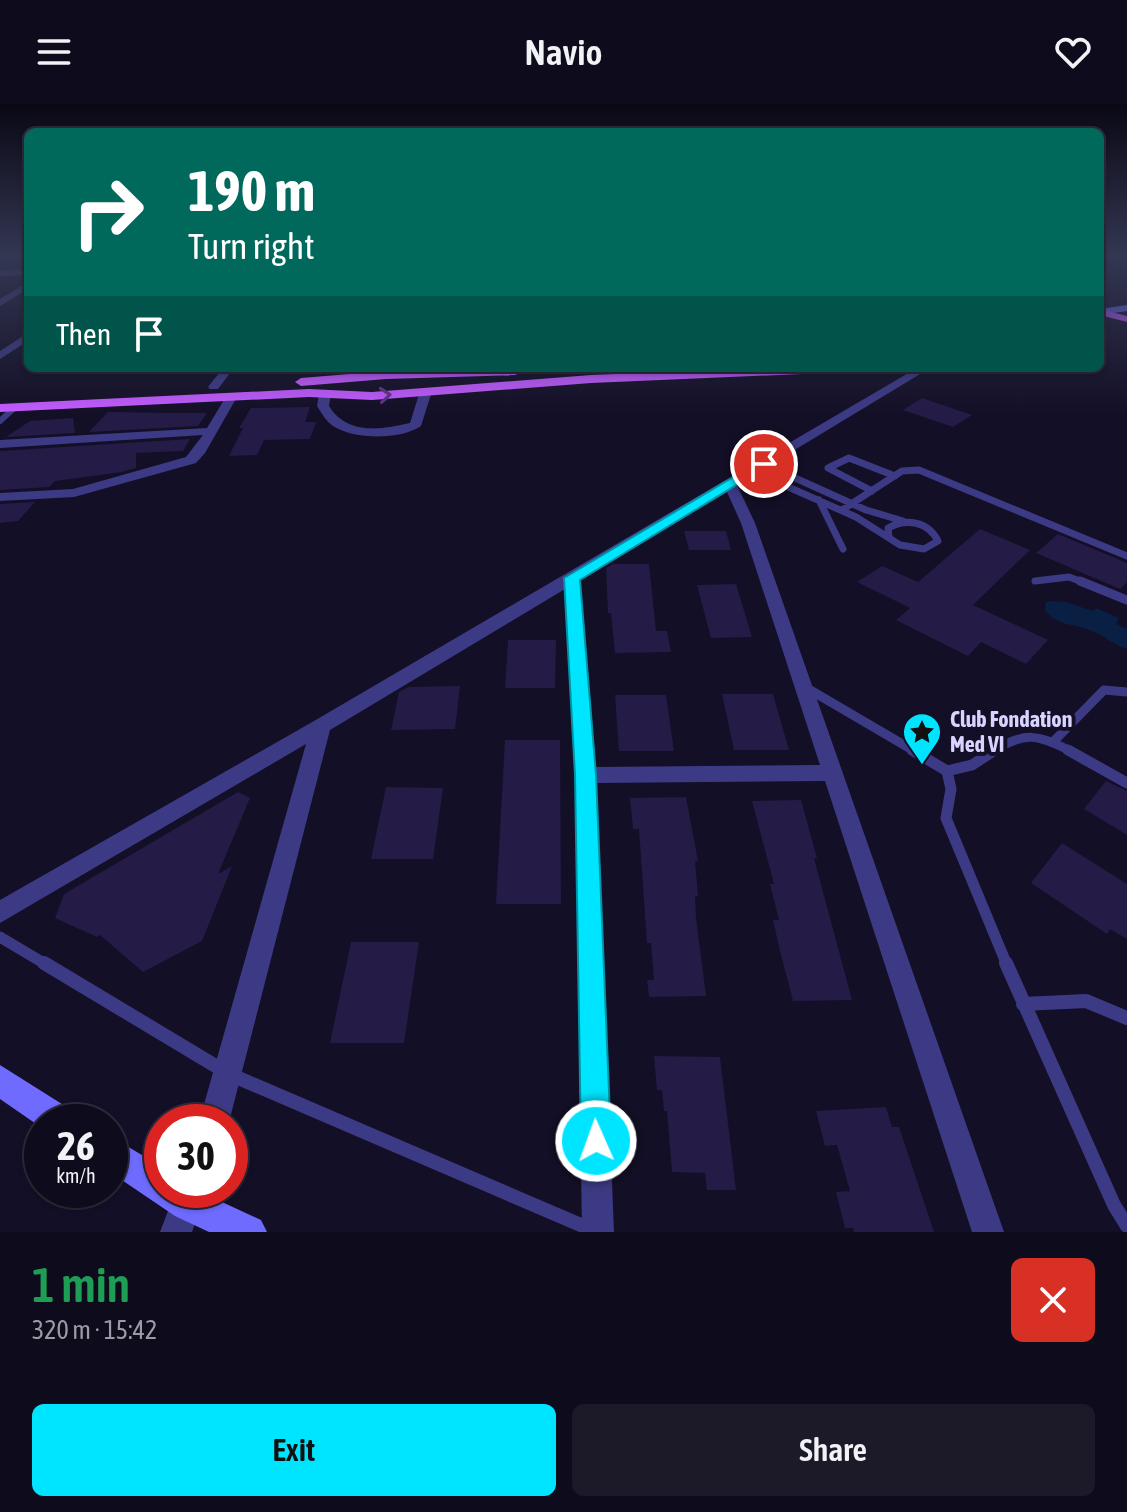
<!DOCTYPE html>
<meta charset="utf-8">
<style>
:root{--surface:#0e0b1c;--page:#1c1929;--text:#f1f3f6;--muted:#9b9ba3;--line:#2e2b3b;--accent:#00e5ff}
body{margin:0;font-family:"Asap Condensed",sans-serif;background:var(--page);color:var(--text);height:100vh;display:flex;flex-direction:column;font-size:30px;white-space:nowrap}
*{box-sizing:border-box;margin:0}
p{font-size:26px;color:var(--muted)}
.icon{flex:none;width:44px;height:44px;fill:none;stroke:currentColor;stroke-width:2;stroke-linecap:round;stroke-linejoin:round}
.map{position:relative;height:1128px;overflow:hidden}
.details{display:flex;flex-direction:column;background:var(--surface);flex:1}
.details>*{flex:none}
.guide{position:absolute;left:24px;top:24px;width:1080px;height:244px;border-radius:12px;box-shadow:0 2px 6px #0004,0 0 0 2px var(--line);background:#00695c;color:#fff;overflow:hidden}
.speed{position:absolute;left:24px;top:1000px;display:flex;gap:16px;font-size:40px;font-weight:700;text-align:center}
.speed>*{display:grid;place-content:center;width:104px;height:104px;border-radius:50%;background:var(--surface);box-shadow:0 2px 6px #0004,0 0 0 2px var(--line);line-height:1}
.speed small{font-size:20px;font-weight:400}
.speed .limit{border:12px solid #d22;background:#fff;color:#111}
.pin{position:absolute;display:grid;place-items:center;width:68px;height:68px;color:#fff;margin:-34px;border:4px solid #fff;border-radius:50%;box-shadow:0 2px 8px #0007}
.me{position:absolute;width:88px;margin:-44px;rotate:358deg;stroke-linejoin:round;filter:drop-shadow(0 0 6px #0008)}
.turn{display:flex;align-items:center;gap:28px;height:168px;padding:0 32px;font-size:36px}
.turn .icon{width:104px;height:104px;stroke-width:2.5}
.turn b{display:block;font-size:56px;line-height:68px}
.then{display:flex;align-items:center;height:76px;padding:0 32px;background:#0003;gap:16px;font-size:30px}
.round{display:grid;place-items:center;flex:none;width:84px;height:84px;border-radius:12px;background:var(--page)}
.summary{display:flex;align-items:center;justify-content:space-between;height:136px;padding:0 32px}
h1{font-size:48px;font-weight:600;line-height:60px;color:#1e9e55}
.cta{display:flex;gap:16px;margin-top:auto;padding:16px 32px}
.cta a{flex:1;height:92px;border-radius:12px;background:var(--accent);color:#111;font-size:32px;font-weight:600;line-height:92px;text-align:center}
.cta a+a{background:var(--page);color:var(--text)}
header{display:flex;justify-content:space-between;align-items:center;height:104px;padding:0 32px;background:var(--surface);font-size:36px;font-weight:600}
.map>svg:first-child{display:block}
</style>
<header><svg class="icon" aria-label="menu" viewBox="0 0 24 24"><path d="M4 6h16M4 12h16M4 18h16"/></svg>Navio<svg class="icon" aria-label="heart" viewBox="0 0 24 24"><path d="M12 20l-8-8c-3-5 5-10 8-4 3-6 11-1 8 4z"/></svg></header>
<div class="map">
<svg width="1127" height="1128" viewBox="0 0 1127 1128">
<rect width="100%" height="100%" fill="#130f26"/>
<path fill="#0a1f44" d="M1053 497 1066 498 1093 507 1096 504 1119 514 1116 520 1127 525V545C1113 541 1105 532 1092 527 1075 519 1057 523 1045 506L1046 498Z"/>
<path fill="#241b47" d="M922 294 972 311 953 323 903 306Z
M310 303 305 318H316L310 335 264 336 257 351 229 352 243 324H239L251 304Z
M108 308 172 309H207L198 322 89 328Z
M73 314 75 329 6 333 30 317Z
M190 335 183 347 136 349V364L122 368 55 377 49 383 0 386V347Z
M35 398 18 417 0 419V400Z
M980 425 1030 446 973 501 1048 536 1026 560 981 538 968 552 896 516 910 504 857 478 882 462 918 478Z
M684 427H726L731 446H689Z
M1058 430 1127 459V478L1120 485 1036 449Z
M613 460H649L656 527H667L671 548 615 549 611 509H608L606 464Z
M736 480 752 533 711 534 697 481Z
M508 536H556L555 584H505Z
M460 582 455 625 391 626 399 588 408 583Z
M722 590H773L789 646H734Z
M615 591H666L674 647H619Z
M505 636H560L561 800H496Z
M1106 677 1127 687V731L1084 705Z
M386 683 443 684 433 755H371Z
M238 688 250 694 218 770 232 762 202 837 143 868 100 831 97 833 55 814 64 790Z
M686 693 698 757H695L698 792H695L696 814 706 892 649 893 647 876H654L651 839H647L639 725H633L630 694Z
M801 696 817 754H814L852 896 793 897 780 847 773 816H779L770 780H774L752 697Z
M1062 739 1127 780V835L1110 825 1107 830 1031 779Z
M351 838H419L404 939H330Z
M654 952 720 953 736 1086H707L705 1069 672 1068 667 1007H664L662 986H657Z
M886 1003 892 1023H899L934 1128H854L853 1124H845L836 1088 850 1087 837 1041 825 1042 816 1007Z"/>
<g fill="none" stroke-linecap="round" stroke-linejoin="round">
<path stroke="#3d3a85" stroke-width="6" d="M0 317 14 304"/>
<path stroke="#3d3a85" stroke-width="7" d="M764 360 866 406 903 417
M752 367 856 413 900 441 924 445 938 437C928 417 906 414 888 424L889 433
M872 387 828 364 849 354 895 372
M819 396 843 445
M842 406 902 367 919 366 1127 452
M1035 477 1069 473 1085 479"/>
<path stroke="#3d3a85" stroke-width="9" d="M1080 477 1127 496
M805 583 916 648
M1053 638 1104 586 1127 588
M992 648C1024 627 1038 630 1072 648"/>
<path stroke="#3d3a85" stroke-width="11" d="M912 646 947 667 951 685 946 714 1007 861
M1068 646 1127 679
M947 667 972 661 995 646
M0 833 47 861"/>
<path stroke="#3d3a85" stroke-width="14" d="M44 859 229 970 597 1128
M1006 859 1114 1101 1127 1122
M1023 900 1086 897 1127 914"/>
<path fill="#3d3a85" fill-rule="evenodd" d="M28 165V171L0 172V166Z
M28 178V185L0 202V195Z
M28 229V237L0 255V247Z
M223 264H234L218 285H210L208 283Z
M917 264H930L737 381 755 419 1004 1128H972L825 677 596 679 614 1128H582L575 671 565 485 330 626 229 1018H199L306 640 0 819V796L314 617ZM727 388 741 419 820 661 595 663 580 476Z
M426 284 432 287 421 322C400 336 355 336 333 322 326 317 322 310 317 302L319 290 325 287 331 290 329 302C347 331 380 326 410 319L420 287Z
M231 290 237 293 205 349 196 359 74 393 0 397V389L73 385 186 353 203 331 0 344V336L207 324 227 291Z
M176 1086H206L192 1128H160Z"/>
<path fill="#6f6bff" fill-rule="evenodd" d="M1127 201V207L1100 211V205Z
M0 961 73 1007 78 1018H42V1024L0 995Z
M110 1032 162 1063V1086H196L261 1116 267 1128H209L175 1112 110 1068Z"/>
<path fill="#c25bff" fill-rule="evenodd" d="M1100 205 1127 212V218L1100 211Z
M512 264 518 268 516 271 386 275 301 282 295 278 301 274 386 267Z
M765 264H855L849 268 591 279 372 296 309 293 0 308V300L309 285 372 288 591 271Z"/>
</g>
<defs><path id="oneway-chevron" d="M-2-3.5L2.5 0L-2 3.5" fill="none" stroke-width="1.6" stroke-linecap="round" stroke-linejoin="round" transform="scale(2)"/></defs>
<use stroke="#623188" href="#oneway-chevron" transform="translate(385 291) rotate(-5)"/>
<linearGradient id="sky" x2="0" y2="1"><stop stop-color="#0a0815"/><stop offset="0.49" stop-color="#333752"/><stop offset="1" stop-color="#333752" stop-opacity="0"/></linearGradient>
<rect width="1127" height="310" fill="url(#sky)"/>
<path fill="#00e5ff" stroke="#0095a6" stroke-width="2" d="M760 357 771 360 580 476 596 671 611 1037 606 1047 596 1052 585 1047 581 1037 575 671 564 474Z"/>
<defs>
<symbol id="sight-pin" viewBox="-11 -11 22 30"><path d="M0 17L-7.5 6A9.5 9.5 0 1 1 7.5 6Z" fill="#00e5ff" stroke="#130f26"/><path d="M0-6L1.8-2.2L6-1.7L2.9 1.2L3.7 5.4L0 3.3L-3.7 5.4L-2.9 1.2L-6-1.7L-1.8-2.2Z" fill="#111"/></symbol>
</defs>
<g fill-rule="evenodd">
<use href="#sight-pin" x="900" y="606" width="44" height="60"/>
</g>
<g text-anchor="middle" stroke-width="8" stroke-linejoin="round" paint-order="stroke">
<g font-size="22" font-weight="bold" fill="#d9d4ff" stroke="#130f26" text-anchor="start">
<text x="950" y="623">Club Fondation<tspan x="950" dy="25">Med VI</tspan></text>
</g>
</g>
</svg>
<div class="speed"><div>26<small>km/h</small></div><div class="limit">30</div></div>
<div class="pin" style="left:764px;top:360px;background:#d93025"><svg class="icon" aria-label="arrive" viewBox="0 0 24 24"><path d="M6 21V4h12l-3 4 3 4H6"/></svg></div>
<svg class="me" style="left:596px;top:1037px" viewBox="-20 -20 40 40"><circle r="17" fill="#00e5ff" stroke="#fff" stroke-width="3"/><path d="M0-11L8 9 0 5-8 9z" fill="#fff"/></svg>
<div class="guide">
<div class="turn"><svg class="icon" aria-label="right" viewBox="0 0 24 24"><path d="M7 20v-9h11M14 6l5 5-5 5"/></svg><div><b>190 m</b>Turn right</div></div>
<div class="then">Then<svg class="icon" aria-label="arrive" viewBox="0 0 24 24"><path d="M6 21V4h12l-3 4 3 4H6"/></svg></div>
</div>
</div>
<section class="details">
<div class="summary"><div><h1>1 min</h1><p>320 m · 15:42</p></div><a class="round" style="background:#d93025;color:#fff"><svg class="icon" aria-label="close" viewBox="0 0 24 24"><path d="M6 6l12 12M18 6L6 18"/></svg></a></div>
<div class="cta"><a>Exit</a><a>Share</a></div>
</section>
